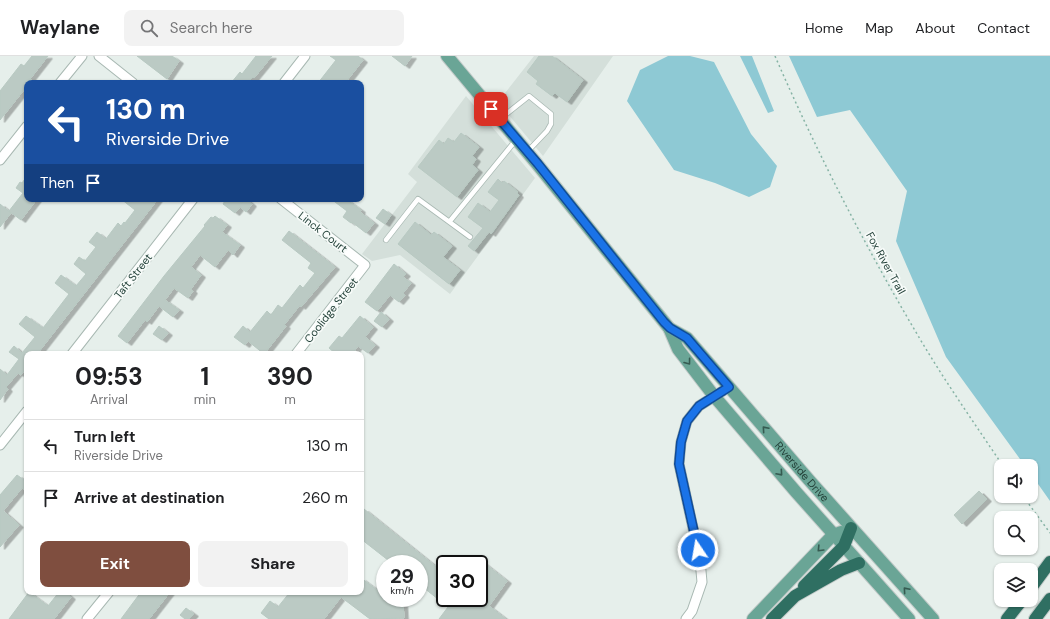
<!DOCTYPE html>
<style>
:root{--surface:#fff;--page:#f2f2f2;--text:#202124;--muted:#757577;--line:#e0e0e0;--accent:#7f4e3f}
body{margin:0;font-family:"DM Sans",sans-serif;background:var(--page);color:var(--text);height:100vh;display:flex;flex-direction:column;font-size:15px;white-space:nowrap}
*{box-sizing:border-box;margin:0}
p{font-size:13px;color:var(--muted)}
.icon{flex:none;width:22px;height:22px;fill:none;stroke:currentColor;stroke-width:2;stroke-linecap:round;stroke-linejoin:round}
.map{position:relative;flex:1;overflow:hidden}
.panel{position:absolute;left:24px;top:295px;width:340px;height:244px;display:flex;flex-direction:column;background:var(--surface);border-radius:8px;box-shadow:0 1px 3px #0004}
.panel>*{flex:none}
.banner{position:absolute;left:24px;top:24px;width:340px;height:122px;border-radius:8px;box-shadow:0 1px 3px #0004;background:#1a4fa0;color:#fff;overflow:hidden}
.buttons{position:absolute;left:994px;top:403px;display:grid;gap:8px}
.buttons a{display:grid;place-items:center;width:44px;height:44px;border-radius:8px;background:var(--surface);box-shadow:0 1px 3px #0004;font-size:20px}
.speed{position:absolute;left:376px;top:499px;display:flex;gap:8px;font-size:20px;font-weight:700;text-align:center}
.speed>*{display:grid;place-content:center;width:52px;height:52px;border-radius:50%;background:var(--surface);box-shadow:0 1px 3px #0004;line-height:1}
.speed small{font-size:10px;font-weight:400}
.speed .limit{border:2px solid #111;border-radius:6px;background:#fff;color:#111}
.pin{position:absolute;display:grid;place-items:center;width:34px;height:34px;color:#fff;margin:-17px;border-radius:8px;box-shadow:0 2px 6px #0006}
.me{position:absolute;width:44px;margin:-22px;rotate:348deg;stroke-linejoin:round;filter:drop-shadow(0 0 3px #0008)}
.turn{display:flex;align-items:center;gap:14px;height:84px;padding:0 16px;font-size:18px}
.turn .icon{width:52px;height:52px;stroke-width:2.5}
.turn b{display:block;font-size:28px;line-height:34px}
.then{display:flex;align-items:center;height:38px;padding:0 16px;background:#0003;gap:8px;font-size:15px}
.eta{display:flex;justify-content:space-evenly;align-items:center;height:68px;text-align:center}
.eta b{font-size:24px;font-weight:700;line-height:28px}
.cta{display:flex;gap:8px;margin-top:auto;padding:8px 16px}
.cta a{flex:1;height:46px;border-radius:8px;background:var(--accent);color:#fff;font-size:16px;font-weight:700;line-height:46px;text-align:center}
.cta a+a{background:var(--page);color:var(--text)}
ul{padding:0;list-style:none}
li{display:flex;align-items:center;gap:12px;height:52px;padding:0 16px;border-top:1px solid var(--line)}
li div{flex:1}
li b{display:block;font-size:15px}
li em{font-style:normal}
header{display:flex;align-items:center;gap:24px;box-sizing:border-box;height:56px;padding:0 20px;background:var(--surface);border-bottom:1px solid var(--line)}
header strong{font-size:19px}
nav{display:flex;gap:22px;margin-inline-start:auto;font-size:14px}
.search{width:280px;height:36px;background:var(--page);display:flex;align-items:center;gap:10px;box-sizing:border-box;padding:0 14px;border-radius:8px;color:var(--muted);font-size:15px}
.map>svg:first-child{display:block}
</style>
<header>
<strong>Waylane</strong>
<div class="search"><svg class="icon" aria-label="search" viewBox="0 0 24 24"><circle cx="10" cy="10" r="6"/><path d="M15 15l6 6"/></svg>Search here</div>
<nav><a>Home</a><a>Map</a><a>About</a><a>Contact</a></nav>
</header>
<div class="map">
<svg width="1050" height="563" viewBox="0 0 1050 563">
<defs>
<filter id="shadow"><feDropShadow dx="4.5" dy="2.5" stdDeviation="0" flood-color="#0004"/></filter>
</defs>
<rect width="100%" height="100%" fill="#e6efeb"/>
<path fill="#d4dfda" d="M534 0H613L543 100 498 46Z
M466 40 535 122 450 238 400 199 372 205 362 198 417 126 408 118Z"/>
<path fill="#8ec9d4" d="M668 0H690L714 6 751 78 777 110 770 131 749 141 715 127 674 114 627 45 640 14Z
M740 0H752L774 55 768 57Z
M789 0H1050V445L1031 418V410H1025L946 301 896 185 907 135 850 54 817 61Z"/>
<path fill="#bbcac4" stroke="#b8c9c2" filter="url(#shadow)" d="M32 0H48L30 23 32 24 30 27H27V30L0 64V35L21 8 24 10Z
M137 0H172L179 5 167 23Z
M256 0H272L254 22 253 21 247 27H231L240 16 242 18Z
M330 0H358L363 4 345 27H318L336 4Z
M392 0H412L405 10Z
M539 0H552L583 24 567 46 555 37 552 40 536 28 538 25 527 16Z
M461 77 479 91 472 100 476 103 472 109 478 114 457 141 418 111 439 84 444 88 448 82 454 86Z
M27 120V143H37L21 164 9 155 23 137 16 132 20 126 22 127Z
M498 123 502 127 504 125 518 136 517 137 519 139 491 178 489 176 474 195 468 190 483 172 468 161 478 147 490 156 499 144 488 136Z
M121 143H158L37 298H27V311L21 319 18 317 6 331 8 333 0 344V313L7 319 19 303 9 296 14 290 22 297 35 281 19 268 26 260 43 272 69 238 55 227 61 219 76 230 86 218 74 208 79 201 85 205 96 191 89 186 97 176 106 183 118 167 121 170 124 166 125 167 135 154Z
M226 143H236L242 147 246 143 252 148 246 156 240 151 235 157 223 148Z
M331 143H346L361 154 360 156 374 167 366 177 352 166 351 167 343 161 347 155Z
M0 148 11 157 0 171Z
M383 153 391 159 385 168 376 162Z
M215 160 227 169 222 176 240 189 233 199 228 194 215 211 200 199 191 211 201 219 191 233 193 235 188 242 174 232 165 244 179 254 173 261 159 250 147 266 145 264 127 287 118 280 164 220 205 170 204 169 211 161 213 162Z
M415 166 431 179 434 176 452 190 443 201 460 214 449 228 398 188Z
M289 175 335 211 301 251 300 249 284 269 286 270 264 298 248 285 245 289 234 281 243 270 250 276 267 255 271 259 278 249 282 252 300 229 303 232 315 217 308 212 311 207 282 184Z
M394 208 406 218 403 221 411 227 403 237 405 239 399 246 390 239 377 255 365 246Z
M381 256 389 263 382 271 374 265Z
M360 260 373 271 365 281 375 289 368 297 358 290 352 298H336L329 292 339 280 342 282Z
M159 270 168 277 162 284 153 278Z
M17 419 27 426V436L22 432 3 455 19 469 0 491V439Z
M979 435 987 443 962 468 954 459Z
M364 453 445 518V542H479V503L507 525 489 550 506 563H439L448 551 419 528V508H393L361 483V457Z
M361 522 385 540V542H387L396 549 403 548 404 562 370 563 341 541 324 563H269L261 557 270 545 278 551 290 536H361Z
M29 536 48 550 59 536H65L71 541 54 563H9Z
M141 536H170L149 563H121Z
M186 552 194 558 189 563H185L180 559Z"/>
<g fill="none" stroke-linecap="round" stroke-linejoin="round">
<defs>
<path id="service" d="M500 63 529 40 551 58V68L547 75 528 95
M450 165 516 84
M386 184 418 143 470 181"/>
<path id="minor" d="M99 0 133 27
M60 27 82 0
M284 27 305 0
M0 104 27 70
M281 143 365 209 296 298
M72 298 193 143
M0 389 27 355
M87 563 109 536
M686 563 692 555 702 526 700 504 679 408 681 386 687 365 699 350 729 331"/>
<g id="primary">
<path d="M447 0 537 108 669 272 678 293 714 340 796 436 909 563"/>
<path id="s1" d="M669 272 687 282 809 424 933 563"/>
<path d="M753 563 833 479 841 476"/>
</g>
<path id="motorway" d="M804 530 844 490 851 472
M1031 532 1050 506
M772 563 795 540 841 514 859 507
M1007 563 1022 544
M1035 563 1050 543"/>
</defs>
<use href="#service" stroke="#a8b8b2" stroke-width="6"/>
<use href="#minor" stroke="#a8b8b2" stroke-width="11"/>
<use href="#primary" stroke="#c2cac8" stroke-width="14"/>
<use href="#motorway" stroke="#c2cac8" stroke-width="14"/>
<path stroke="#86b3a5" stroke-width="1.5" stroke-dasharray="2 3" stroke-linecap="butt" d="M775 0C817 97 866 192 920 283 946 327 975 368 1003 410
M1023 440 1050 477"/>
<use href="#service" stroke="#fff" stroke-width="4.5"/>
<use href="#minor" stroke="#fff" stroke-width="9"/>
<use href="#primary" stroke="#6aa596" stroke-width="12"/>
<use href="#motorway" stroke="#2f6f62" stroke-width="12"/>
</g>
<defs><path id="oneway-chevron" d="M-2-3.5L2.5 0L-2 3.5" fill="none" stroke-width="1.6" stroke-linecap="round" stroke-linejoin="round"/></defs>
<g stroke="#365b51">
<use href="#oneway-chevron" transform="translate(688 306) rotate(53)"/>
<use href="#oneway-chevron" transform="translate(765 373) rotate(-131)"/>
<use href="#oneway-chevron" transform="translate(780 417) rotate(49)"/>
<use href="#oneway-chevron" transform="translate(820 493) rotate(134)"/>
<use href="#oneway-chevron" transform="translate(906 534) rotate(-131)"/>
</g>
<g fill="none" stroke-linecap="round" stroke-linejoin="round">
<defs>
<path id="route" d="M491 53 538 108 664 266 670 272 687 282 729 331 699 350 687 365 681 386 679 408 698 494"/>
</defs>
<use href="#route" stroke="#114b97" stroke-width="10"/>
<use href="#route" stroke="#1a73e8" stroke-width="7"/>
</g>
<g text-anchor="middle" stroke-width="3.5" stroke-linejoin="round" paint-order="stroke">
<g font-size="11" fill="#24423a" stroke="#f7fbf9">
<text transform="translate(323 176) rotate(38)" y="4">Linck Court</text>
<text transform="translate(886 207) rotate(61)" y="4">Fox River Trail</text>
<text transform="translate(133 220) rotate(-52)" y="4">Taft Street</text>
<text transform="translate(331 254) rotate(-52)" y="4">Coolidge Street</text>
<text dy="4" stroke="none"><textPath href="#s1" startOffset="197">Riverside Drive</textPath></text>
</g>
</g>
</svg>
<div class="buttons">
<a><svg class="icon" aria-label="sound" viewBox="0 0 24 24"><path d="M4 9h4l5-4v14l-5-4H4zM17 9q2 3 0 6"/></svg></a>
<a><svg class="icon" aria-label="search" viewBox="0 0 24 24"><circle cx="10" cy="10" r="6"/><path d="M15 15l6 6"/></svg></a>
<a><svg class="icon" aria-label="layers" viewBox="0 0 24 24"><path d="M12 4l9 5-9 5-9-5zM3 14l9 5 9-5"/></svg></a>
</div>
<div class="speed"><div>29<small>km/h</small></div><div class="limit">30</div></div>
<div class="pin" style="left:491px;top:53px;background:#d93025"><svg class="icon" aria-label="arrive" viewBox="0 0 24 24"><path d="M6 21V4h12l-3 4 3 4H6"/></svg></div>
<svg class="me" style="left:698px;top:494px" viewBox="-20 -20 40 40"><circle r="17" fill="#1a73e8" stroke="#fff" stroke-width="3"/><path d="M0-11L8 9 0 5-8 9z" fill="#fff"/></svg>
<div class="banner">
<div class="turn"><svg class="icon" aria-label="left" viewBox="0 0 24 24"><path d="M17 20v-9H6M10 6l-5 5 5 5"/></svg><div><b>130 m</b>Riverside Drive</div></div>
<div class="then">Then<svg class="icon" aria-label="arrive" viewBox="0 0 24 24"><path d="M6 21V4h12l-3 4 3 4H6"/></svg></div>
</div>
<section class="panel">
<div class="eta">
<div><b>09:53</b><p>Arrival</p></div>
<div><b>1</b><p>min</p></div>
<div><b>390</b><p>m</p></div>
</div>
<ul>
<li><svg class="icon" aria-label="left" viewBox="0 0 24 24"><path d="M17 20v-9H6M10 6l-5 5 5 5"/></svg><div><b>Turn left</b><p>Riverside Drive</p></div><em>130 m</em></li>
<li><svg class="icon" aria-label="arrive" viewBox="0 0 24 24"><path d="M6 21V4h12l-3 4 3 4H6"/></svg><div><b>Arrive at destination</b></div><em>260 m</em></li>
</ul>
<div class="cta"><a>Exit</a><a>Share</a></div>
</section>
</div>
